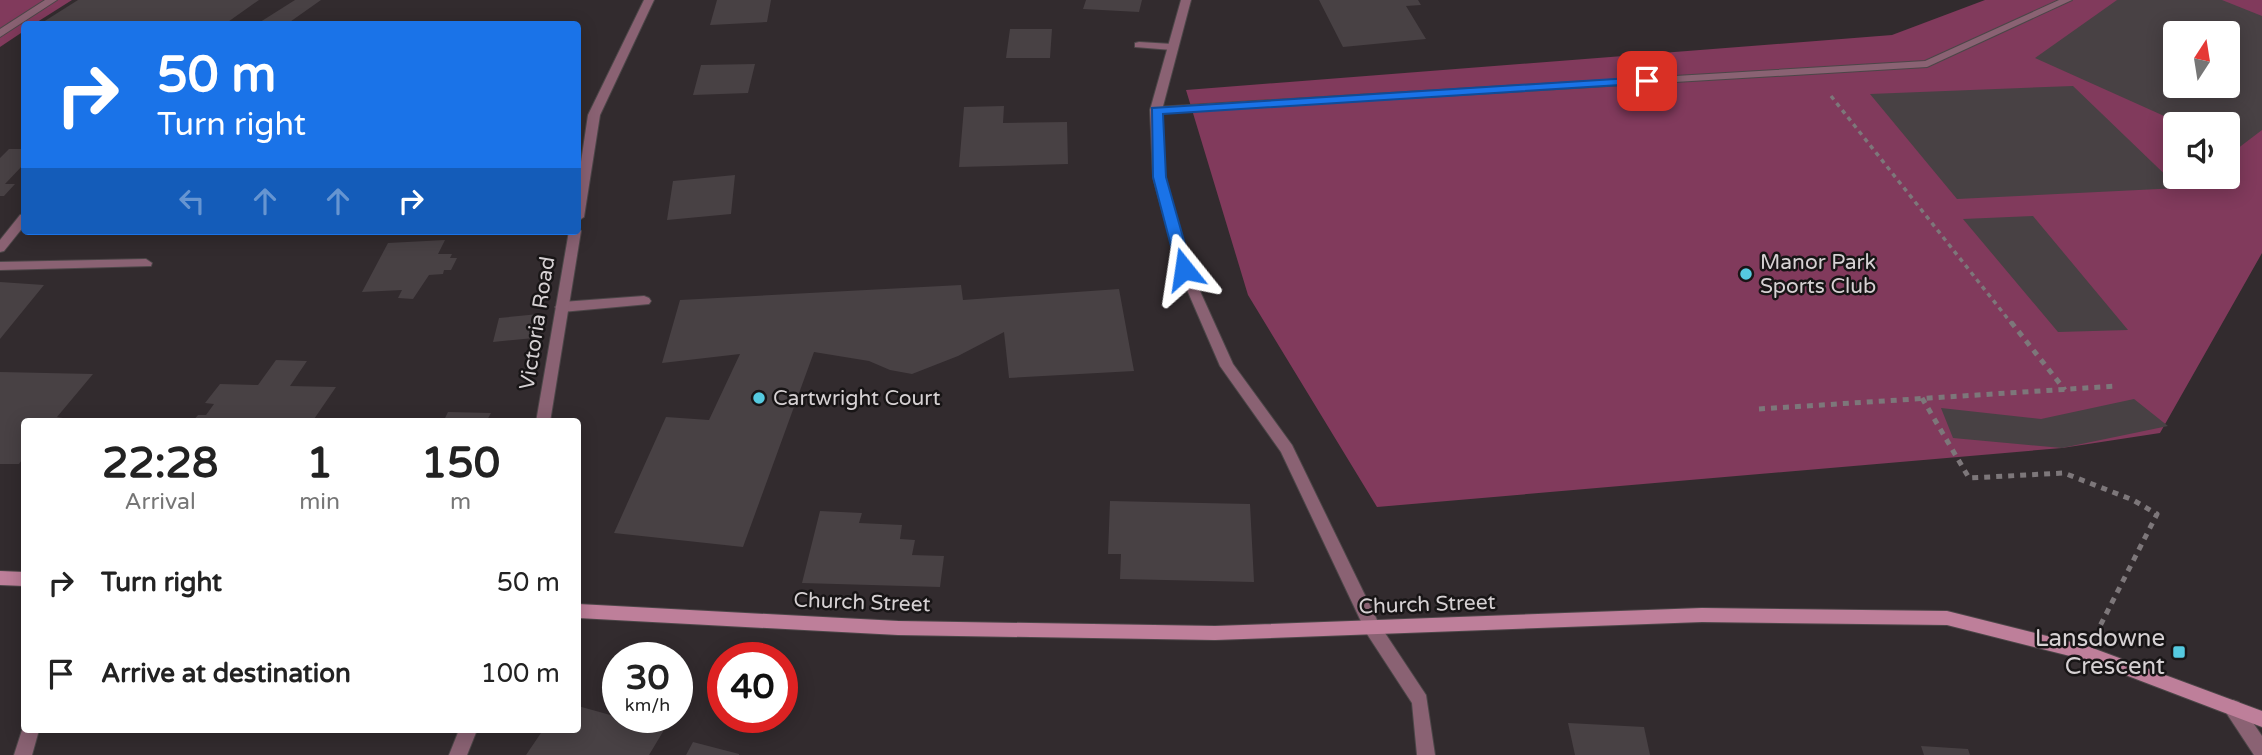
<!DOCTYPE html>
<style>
:root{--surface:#fff;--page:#f2f2f2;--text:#222;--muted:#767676}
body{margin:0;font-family:"Varela Round",sans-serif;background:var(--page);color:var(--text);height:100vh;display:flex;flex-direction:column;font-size:26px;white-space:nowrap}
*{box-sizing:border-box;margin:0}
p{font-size:23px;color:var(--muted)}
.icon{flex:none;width:38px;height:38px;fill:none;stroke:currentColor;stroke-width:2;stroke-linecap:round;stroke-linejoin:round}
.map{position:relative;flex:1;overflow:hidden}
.drawer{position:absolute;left:21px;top:418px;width:560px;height:315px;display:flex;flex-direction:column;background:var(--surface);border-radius:7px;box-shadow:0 4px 18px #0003}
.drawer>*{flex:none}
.hud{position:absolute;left:21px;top:21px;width:560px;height:214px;border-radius:7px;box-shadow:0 4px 18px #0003;background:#1a73e8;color:#fff;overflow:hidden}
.needle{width:46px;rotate:12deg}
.tools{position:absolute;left:2163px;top:21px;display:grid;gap:14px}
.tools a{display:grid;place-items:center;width:77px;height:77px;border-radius:7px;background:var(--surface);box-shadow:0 4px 18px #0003;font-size:35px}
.speed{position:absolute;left:602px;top:642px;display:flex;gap:14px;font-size:35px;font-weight:700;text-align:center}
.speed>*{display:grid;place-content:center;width:91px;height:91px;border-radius:50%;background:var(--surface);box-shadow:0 4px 18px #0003;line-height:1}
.speed small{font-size:18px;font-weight:400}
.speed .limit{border:10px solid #d22;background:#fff;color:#111}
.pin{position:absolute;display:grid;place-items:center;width:60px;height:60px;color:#fff;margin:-30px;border-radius:14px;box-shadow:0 4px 10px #0006}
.me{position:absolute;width:77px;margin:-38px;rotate:345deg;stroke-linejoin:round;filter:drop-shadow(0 0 5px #0008)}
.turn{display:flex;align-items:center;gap:24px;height:147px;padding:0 21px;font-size:32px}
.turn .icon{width:91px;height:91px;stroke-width:2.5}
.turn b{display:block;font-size:49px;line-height:60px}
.lanes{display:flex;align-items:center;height:66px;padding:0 21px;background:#0003;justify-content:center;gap:35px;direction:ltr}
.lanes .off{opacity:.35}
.eta{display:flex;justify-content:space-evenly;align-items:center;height:119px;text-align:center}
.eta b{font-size:42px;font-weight:800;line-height:49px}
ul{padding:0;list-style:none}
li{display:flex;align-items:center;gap:21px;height:91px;padding:0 21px}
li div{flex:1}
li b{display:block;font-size:26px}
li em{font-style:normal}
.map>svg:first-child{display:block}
</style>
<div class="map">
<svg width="2262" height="755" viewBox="0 0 2262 755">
<rect width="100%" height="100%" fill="#322b2e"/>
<path fill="#813a5c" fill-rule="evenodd" d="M0 0H72L34 24H24V31L0 47Z
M1985 0H2262V253L2160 433 2062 448 1377 507 1248 295 1186 90 1892 35ZM2175 33H2228V86H2175ZM2175 124H2228V177H2175Z"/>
<path fill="#484144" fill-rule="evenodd" d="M78 0H259L225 24H40Z
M295 0H321L287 24H257Z
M717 0H771L767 22 710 25Z
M1086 0H1142L1139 12 1083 9Z
M1319 0H1418L1421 5 1406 6 1426 39 1343 47Z
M2117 0H2222L2262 16V130L2237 149 2228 145V124H2182L2035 58ZM2175 33H2228V86H2175Z
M1010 29H1052L1050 58H1006Z
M755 64 748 93 693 95 701 65Z
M2073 86 2179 188 1957 199 1870 94Z
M1004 106 1003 123 1067 122 1068 164 959 167 964 107Z
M9 149H24V164L5 184H15L4 196H0V158Z
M735 175 731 214 667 220 673 181Z
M2033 216 2128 330 2058 332 1963 219Z
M445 240 438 254H452L450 258H457L451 270H444L443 274 429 275 413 299 398 298 402 290 362 292 388 243Z
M0 282 44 285 0 339Z
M961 285 963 300 1119 289 1134 371 1009 378 1004 332 958 356 912 374 890 370 869 361 814 352 743 547 614 533 666 417 709 420 740 354 662 363 680 300Z
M539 314 534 338 493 342 499 318Z
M276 360 307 361 290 386 336 387 312 422H192L198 415H206L214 404 205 403 220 384 258 385Z
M0 372 93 374 57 417 87 422H24V457L19 464H0Z
M2134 399 2168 426 2062 448 1953 438 1941 408 2041 419Z
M448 412 491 413 486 422H443Z
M1110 501 1250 504 1254 582 1120 579 1121 554H1108Z
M820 511 862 513 859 523 902 525 900 539 915 540 912 555 944 556 940 587 802 583Z
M578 706 664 730 649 755H526L543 730H578Z
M1568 723 1644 727 1650 755H1575Z
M693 742 739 754V755H686Z
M1921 746 1968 749 1970 755H1924Z"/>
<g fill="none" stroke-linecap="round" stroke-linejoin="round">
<defs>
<path id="service" d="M45 0H57L0 37V29Z
M2059 0H2072L1927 67 1156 113 1150 110 1156 107 1925 61Z
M1139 42 1172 44 1177 47 1172 50 1135 47V43Z
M146 259 152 263 151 266 0 270V262Z
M644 296 649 298 651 301 649 304 562 312 555 307 562 302Z"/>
<path id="minor" d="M644 0H654L600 115 584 217 578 221V182L588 115Z
M24 214V226L4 251 0 252V240L20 215Z
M578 228 581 231 550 422H536L569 231H578Z
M2233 700 2239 702 2262 736V755H2254L2227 714 2224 708 2227 702Z
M459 730H477L467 755H449Z"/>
<path id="tertiary" d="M1181 0H1191L1162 110 1165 177 1190 269 1233 364 1292 445 1379 624 1426 695 1435 755H1417L1412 703 1367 634 1281 452 1220 366 1178 269 1153 177 1150 110Z
M24 724V730H39L32 755H14Z"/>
<path id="secondary" d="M0 571 24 572V586L0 585Z
M578 604 898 621 1215 626 1702 608 1947 611 2087 646 2262 711V727L2086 660 1947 625 1702 622 1215 640 898 635 578 618Z"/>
</defs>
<use href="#service" stroke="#4c4648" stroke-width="2"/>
<use href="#minor" stroke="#4c4648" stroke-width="2"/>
<use href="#tertiary" stroke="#4c4648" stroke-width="2"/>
<use href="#secondary" stroke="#4c4648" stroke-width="2"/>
<path stroke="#7d777a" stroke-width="3.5" stroke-dasharray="4.5 4.5" stroke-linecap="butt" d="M1831 96 2012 324"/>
<path stroke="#7d777a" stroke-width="5" stroke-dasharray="6 6" stroke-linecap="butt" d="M2011 322 2065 390
M1922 398 1969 478 2064 473 2133 500 2157 514 2100 626
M1759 409 2117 386"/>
<use href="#service" fill="#8a6273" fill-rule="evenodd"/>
<use href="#minor" fill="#8a6273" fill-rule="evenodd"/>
<use href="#tertiary" fill="#8a6273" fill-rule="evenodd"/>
<use href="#secondary" fill="#be7f9a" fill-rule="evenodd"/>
</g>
<path fill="#1a73e8" stroke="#114b97" stroke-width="2" d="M1647 77 1652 78V83L1163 114 1166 177 1192 269 1184 274 1177 269 1153 177 1152 108Z"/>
<g fill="#55cae0" stroke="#181516" stroke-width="2.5">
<circle cx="1746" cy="274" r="7"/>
<circle cx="759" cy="398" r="7"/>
<rect x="2172" y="645" width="14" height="14" rx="3.5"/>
</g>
<g text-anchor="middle" stroke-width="5" stroke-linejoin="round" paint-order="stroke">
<g font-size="21" fill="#d6d1d3" stroke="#181516" text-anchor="start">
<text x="1760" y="269">Manor Park<tspan x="1760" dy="24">Sports Club</tspan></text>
<text x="773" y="405">Cartwright Court</text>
</g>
<g font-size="21" fill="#d6d1d3" stroke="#181516">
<text transform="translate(537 323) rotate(-81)" y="7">Victoria Road</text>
<text transform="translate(862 602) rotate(2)" y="7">Church Street</text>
<text transform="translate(1427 604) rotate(-2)" y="7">Church Street</text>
</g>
<g font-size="24" fill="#d6d1d3" stroke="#181516" text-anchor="end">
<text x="2165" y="646">Lansdowne<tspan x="2165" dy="28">Crescent</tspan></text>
</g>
</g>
</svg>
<div class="tools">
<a><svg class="needle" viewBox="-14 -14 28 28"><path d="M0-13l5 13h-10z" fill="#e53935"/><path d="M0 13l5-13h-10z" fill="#767676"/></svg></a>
<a><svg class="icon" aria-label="sound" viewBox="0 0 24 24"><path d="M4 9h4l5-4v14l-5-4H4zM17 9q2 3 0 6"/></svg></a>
</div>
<div class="speed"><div>30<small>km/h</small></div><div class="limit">40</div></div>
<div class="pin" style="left:1647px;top:81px;background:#d93025"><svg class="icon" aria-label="arrive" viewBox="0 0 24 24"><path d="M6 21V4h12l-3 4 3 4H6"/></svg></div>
<svg class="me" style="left:1184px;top:269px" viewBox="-20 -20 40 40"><path d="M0-17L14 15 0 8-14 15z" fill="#1a73e8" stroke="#fff" stroke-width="4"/></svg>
<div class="hud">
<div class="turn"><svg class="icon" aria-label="right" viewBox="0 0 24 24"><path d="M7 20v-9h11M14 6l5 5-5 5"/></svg><div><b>50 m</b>Turn right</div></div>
<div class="lanes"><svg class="icon off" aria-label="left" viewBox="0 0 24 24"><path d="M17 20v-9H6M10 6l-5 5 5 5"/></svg><svg class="icon off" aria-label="ahead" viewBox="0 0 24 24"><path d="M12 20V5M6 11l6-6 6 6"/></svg><svg class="icon off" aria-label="ahead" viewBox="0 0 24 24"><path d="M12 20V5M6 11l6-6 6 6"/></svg><svg class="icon" aria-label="right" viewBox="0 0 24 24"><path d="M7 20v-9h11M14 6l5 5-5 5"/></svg></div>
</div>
<section class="drawer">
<div class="eta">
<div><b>22:28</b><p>Arrival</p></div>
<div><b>1</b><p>min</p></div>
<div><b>150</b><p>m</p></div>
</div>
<ul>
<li><svg class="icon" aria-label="right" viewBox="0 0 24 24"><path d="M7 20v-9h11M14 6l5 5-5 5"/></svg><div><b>Turn right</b></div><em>50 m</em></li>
<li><svg class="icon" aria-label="arrive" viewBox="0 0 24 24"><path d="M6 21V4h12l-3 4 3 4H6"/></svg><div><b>Arrive at destination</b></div><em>100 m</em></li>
</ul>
</section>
</div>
